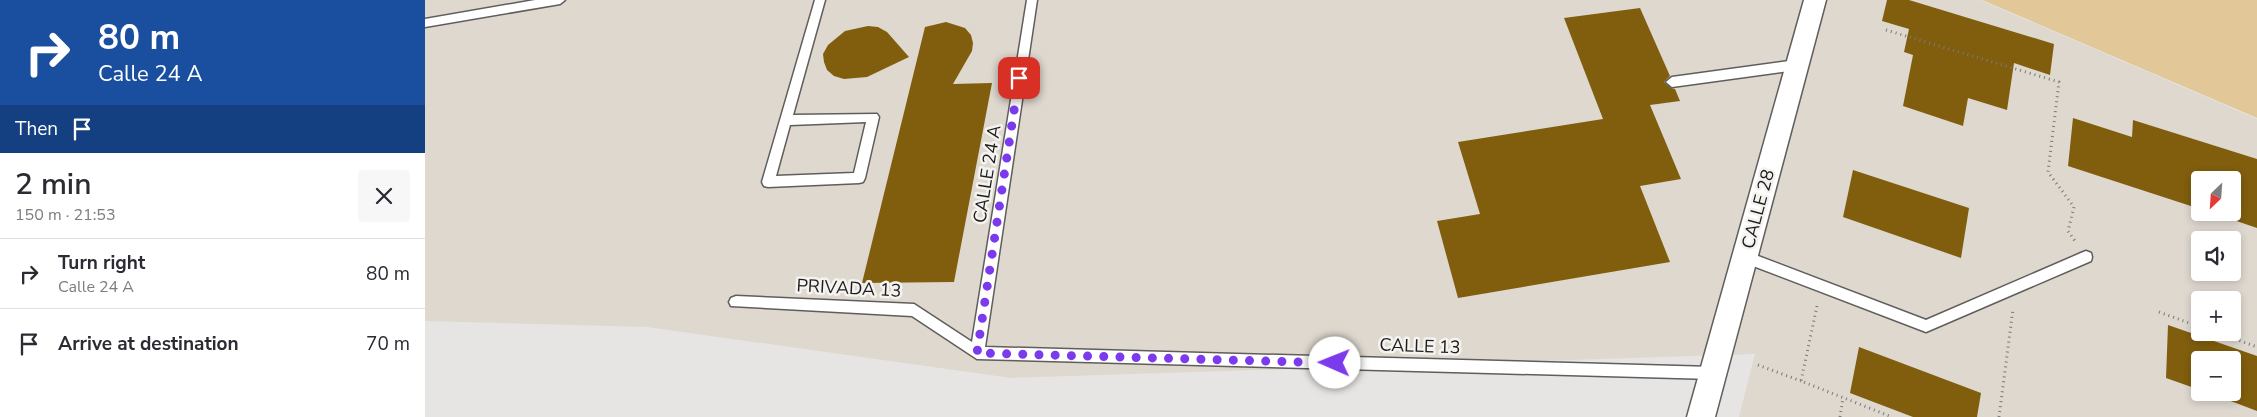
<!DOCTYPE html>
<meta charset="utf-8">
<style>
:root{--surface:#fff;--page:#f7f7f7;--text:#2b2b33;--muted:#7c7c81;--line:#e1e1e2}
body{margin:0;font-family:"Nunito Sans",sans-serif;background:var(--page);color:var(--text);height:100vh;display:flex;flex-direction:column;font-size:19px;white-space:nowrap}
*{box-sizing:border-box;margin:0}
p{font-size:16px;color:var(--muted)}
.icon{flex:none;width:28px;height:28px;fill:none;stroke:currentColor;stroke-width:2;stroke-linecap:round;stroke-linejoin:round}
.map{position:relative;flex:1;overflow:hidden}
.panel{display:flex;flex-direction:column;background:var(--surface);width:425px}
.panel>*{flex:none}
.hud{background:#1a4fa0;color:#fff;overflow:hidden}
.needle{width:32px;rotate:205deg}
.fabs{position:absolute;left:1766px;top:171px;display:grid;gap:10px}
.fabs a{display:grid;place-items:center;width:50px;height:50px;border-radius:5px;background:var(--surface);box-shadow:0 2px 8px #0003;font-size:25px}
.pin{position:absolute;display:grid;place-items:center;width:42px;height:42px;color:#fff;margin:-21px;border-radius:10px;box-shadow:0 2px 8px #0006}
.me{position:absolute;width:55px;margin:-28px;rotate:271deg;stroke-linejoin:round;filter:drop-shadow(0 0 4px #0008)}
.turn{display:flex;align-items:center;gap:18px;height:105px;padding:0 15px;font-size:22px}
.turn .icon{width:65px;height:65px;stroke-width:2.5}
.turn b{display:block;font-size:35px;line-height:42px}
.then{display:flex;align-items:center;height:48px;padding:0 15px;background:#0003;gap:10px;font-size:19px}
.round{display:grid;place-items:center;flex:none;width:52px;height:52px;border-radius:5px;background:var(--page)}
.head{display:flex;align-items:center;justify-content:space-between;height:85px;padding:0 15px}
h1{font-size:30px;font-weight:600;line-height:38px}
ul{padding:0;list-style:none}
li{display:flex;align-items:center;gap:15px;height:70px;padding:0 15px;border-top:1px solid var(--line)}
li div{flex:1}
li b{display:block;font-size:19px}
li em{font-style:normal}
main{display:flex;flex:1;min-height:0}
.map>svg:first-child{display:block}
</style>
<main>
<section class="panel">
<div class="hud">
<div class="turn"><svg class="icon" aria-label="right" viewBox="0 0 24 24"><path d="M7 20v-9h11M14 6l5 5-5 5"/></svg><div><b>80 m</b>Calle 24 A</div></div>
<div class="then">Then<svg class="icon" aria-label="arrive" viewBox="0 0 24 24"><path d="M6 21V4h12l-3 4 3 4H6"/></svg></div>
</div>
<div class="head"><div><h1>2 min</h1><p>150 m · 21:53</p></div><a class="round"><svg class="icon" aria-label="close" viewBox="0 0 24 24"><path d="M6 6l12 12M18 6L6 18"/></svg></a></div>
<ul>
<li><svg class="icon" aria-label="right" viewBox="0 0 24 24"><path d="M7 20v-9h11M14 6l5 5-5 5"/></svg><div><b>Turn right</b><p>Calle 24 A</p></div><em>80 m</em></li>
<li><svg class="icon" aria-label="arrive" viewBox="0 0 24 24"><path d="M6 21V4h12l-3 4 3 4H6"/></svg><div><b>Arrive at destination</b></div><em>70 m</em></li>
</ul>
</section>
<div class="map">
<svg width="1832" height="417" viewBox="0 0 1832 417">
<rect width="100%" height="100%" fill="#e7e5e3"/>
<path fill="#ded8cf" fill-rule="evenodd" d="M0 0H1555L1832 119V417H1314L1330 354 586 378 222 327 0 321ZM1775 180H1808V212H1775ZM1775 240H1808V272H1775ZM1775 300H1808V332H1775ZM1775 360H1808V392H1775Z"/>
<path fill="#e2c898" d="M1557 0H1832V118Z"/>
<path fill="#805e0d" d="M1462 0H1484L1629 44 1625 75 1589 63 1582 110 1543 98 1538 126 1478 106 1488 55 1479 52 1484 29 1457 21Z
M1215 8 1245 76 1239 82 1246 88 1250 89 1255 101 1225 105 1256 179 1215 186 1245 262 1033 298 1012 221 1055 214 1033 142 1178 119 1139 18Z
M521 22 540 28 546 35 548 43 547 51 528 84 567 83 529 282 437 283 500 27Z
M443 26 453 27 462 32 484 57 442 77 419 79 409 76 402 70 399 62 398 54 403 45 420 31Z
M1648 118 1707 137 1708 120 1832 159V228L1785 212H1808V180H1775V209L1643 166Z
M1428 170 1544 208 1536 258 1418 217Z
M1743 325 1832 356V411L1782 392H1808V360H1775V390L1741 378Z
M1434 347 1556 393 1552 417H1488L1425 393Z"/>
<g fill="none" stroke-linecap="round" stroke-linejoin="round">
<defs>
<path id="lane" d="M110 0H140L135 4 0 27V19Z
M390 0H400L368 115 452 114 454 117 440 178 438 182 434 183 343 187 339 186 337 182ZM441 122 429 173 351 176 365 125Z
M602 0H612L560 347 1288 367 1293 368 1295 373 1293 378 1288 379 552 359 487 316 306 306 304 302 306 298 311 296 489 304 547 342Z
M1372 60 1378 65 1372 70 1247 87 1241 82 1247 77Z
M1320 251 1501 320 1656 253 1661 251 1666 253 1667 257 1666 261 1501 332 1315 261 1314 257 1315 253Z"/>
<path id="street" d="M1379 0H1401L1290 417H1262Z"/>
</defs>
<use href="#lane" stroke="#5f5e5c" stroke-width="3"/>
<use href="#street" stroke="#5f5e5c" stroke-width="3"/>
<path stroke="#7a7978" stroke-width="3" stroke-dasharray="1 4" stroke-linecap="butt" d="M1461 30 1634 82 1623 172 1649 207 1643 231 1650 241
M1392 306 1376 381 1467 417
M1734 312 1775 327
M1791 332 1832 347
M1333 365 1376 381
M1415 417 1418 398
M1574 417 1588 309"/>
<use href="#lane" fill="#fff" fill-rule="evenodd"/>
<use href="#street" fill="#fff" fill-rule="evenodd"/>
</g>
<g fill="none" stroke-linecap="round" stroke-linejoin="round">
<path stroke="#7c3aed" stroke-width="9" stroke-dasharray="0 16.2" d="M594 78 552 353 910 363"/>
</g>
<g text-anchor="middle" stroke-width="5" stroke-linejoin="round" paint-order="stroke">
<g font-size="18" fill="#1e1d1d" stroke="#f4f3f0">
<text transform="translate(562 174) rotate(-81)" y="6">CALLE 24 A</text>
<text transform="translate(1333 209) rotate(-75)" y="6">CALLE 28</text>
<text transform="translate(424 288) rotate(3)" y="6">PRIVADA 13</text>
<text transform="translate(995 346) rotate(2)" y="6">CALLE 13</text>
</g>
</g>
</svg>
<div class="fabs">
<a><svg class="needle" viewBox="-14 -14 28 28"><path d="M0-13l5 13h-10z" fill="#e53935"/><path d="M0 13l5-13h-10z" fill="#7c7c81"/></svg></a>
<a><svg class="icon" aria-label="sound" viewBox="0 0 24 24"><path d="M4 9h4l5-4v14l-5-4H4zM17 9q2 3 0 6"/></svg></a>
<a>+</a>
<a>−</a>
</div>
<div class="pin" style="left:594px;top:78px;background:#d93025"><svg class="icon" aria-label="arrive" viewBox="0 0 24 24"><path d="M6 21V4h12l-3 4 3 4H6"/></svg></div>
<svg class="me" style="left:910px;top:363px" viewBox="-20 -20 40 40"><circle r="19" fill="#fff"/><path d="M0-13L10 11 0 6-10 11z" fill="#7c3aed"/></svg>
</div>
</main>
